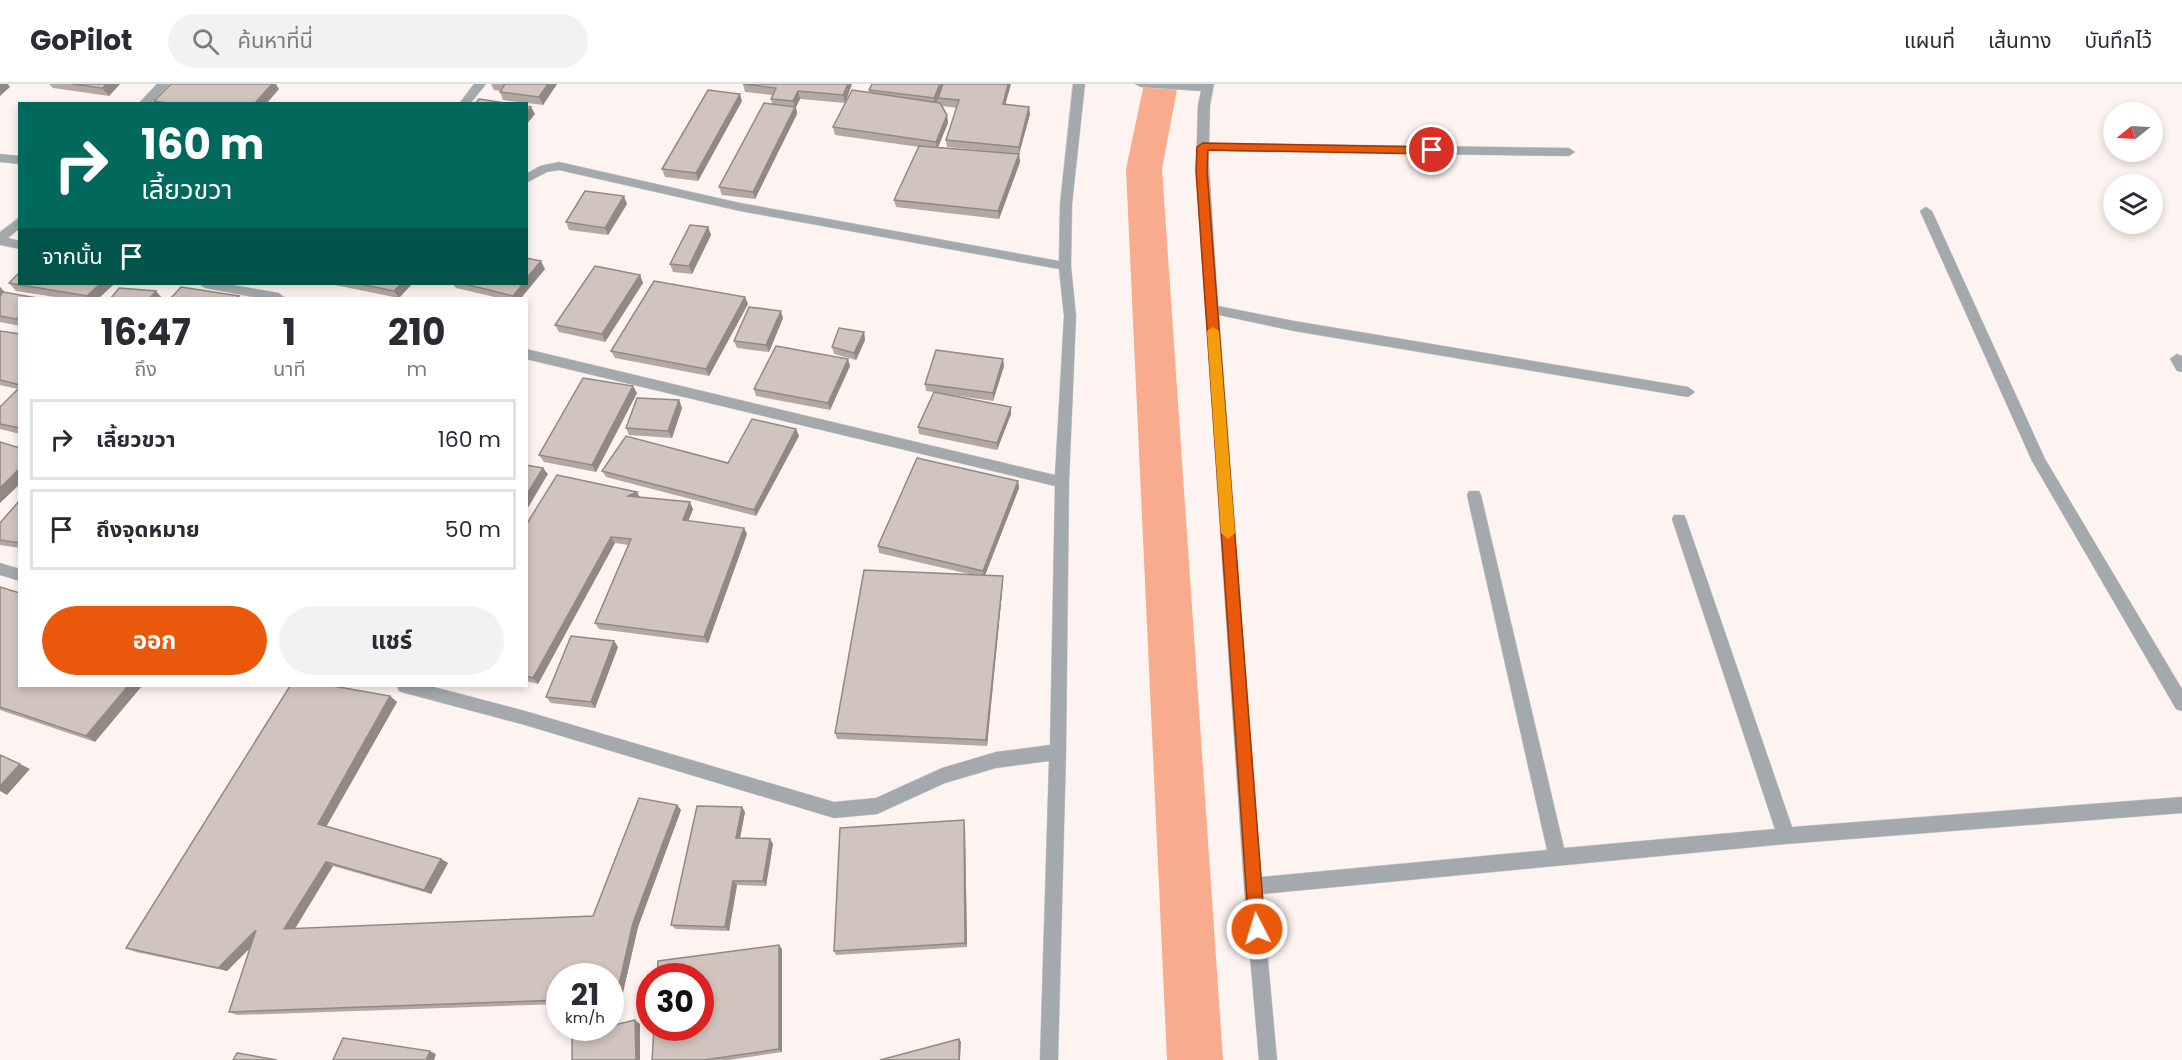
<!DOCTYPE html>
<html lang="th">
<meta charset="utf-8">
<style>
:root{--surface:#fff;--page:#f2f2f3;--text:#2b2b33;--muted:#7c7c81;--line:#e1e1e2;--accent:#ea580c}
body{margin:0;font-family:Poppins,"Noto Sans Thai",sans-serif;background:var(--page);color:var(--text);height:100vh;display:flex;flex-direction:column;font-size:22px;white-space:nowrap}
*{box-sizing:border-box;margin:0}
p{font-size:20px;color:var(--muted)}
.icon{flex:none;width:33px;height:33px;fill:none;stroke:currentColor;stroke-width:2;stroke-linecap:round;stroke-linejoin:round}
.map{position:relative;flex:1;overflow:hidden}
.details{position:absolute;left:18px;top:213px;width:510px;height:390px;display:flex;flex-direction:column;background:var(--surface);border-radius:0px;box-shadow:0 3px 9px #0003}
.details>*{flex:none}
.top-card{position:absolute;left:18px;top:18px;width:510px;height:183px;border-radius:0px;box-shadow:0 3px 9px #0003;background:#00695c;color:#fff;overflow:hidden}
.needle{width:39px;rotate:252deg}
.controls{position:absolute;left:2103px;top:18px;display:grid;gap:12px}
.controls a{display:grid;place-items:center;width:60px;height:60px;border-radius:50%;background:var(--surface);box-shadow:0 3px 9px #0003;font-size:30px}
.speed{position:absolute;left:546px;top:879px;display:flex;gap:12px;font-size:30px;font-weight:700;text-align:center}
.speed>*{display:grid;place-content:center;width:78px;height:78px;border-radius:50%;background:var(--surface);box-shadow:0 3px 9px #0003;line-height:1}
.speed small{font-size:15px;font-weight:400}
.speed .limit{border:9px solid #d22;background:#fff;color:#111}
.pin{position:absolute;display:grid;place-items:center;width:51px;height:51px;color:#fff;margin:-26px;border:3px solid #fff;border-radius:50%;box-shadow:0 2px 6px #0007}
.me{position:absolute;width:66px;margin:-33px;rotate:355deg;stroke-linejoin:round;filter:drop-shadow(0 0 4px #0008)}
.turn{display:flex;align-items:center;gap:21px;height:126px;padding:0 24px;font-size:27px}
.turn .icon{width:78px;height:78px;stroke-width:2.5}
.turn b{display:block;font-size:42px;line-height:51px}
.then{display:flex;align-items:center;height:57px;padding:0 24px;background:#0003;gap:12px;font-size:22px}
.eta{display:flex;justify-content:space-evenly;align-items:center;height:102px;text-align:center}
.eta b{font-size:36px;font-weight:700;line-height:42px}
.primary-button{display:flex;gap:12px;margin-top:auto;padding:12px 24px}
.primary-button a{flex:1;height:69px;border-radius:36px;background:var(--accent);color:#fff;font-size:24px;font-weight:700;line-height:69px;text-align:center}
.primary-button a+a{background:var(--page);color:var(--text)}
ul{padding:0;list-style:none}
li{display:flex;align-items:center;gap:18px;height:81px;margin:0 12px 9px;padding:0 12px;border:3px solid var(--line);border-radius:0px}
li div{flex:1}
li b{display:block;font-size:22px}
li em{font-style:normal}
header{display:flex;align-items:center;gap:36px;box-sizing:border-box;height:84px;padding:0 30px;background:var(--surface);border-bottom:2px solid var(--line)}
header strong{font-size:28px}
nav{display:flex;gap:33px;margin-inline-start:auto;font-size:21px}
.search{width:420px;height:54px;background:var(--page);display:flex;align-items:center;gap:15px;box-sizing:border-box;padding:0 21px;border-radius:33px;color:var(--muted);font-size:22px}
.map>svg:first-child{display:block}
</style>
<header>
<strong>GoPilot</strong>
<div class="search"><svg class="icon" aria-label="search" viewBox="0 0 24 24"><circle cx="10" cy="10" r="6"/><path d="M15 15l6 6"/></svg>ค้นหาที่นี่</div>
<nav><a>แผนที่</a><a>เส้นทาง</a><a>บันทึกไว้</a></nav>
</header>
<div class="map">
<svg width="2182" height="976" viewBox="0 0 2182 976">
<rect width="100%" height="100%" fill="#fdf4f1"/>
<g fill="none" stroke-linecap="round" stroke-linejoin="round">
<path fill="#f8ac8d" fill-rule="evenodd" d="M1144 0H1178L1162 85 1223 976H1167L1126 85Z"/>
<defs>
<path id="minor" d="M157 0H169L150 20H138Z
M474 0H486L470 20H459Z
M1073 0H1085L1072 120 1071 182 1076 232 1069 398 1066 668 1058 976H1040L1049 677 996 684 945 699 877 730 834 734 525 641 405 609 399 607 397 602H430L525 627 834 718 876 714 942 684 996 668 1050 661 1055 402 526 275V265L1055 391 1064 232 1059 185 740 127 559 86 547 88 526 99V90L540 82 559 78 740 119 1059 177 1060 120Z
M1135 0H1214L1210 21 1209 59 1569 64 1575 68 1569 72 1208 67 1218 222 1294 237 1688 303 1695 308 1688 313 1294 247 1219 231 1261 793 1547 766 1467 411 1469 407H1479L1481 411 1564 764 1775 745 1672 435 1674 431H1684L1686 435 1792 743 2182 713V729L1786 760 1262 810 1277 976H1259L1244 802 1196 86 1198 21 1201 7 1141 3Z
M0 70 20 72V80L0 78Z
M1926 123 1932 127 2045 375 2182 605V627L2176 625 2032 377 1920 127Z
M20 133V144L8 154 20 157V165L0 161V148Z
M199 200H226L279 209 285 214H258L205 204Z
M2177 270 2182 272V288L2177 287 2170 275Z
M0 479 20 485V497L0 491Z"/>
</defs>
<use href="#minor" stroke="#d8d0cd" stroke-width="1"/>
<use href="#minor" fill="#a3a9ac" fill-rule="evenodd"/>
</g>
<path fill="#b4a8a3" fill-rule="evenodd" d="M49 0H120L109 12 53 4Z
M491 0H557L543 21 503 16 500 8 501 7 494 6Z
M743 0H852L845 19 800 15 796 23 797 30 755 115 722 111 719 103 772 20 771 15 772 11 745 8Z
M1011 0 1005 21 1030 30 1019 70 1020 78 999 135 896 123 894 116 919 63 835 51 833 43 869 9V6ZM942 22 957 24 946 56 947 63 1019 70 938 63 948 39 947 31Z
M279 5 266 20H156L154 17Z
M742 17 698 97 665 93 662 85Z
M627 120 608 151 569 146 566 138Z
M708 143 711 151 692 190 673 188 670 180Z
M545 185 521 214H499L456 204 453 200H526Z
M640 191 643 199 605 258 559 248 555 241Z
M9 199 20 200H114L99 214H62L16 207Z
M330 200H412L399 214Z
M0 203 5 208 20 214V242L0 238Z
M745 213 748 220 709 292 615 274 611 267Z
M783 234 769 268 737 264 734 257Z
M0 247 20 250V350L0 345V323L18 305 0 301Z
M864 248 865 256 856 276 834 270 832 263Z
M850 282 830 326 756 312 754 305Z
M1004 282 993 317 939 309 1011 323V330L997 366 919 350 918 343 934 308 926 307 925 300Z
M633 302 637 309 596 388 544 378 539 371Z
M679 316 682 324 672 354 629 351 626 344Z
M796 345 799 352 756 432 606 393 602 387 728 379Z
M1018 397 1019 404 985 491 1003 492V498L987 662 837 655 835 649 969 490 879 469 878 462Z
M640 413 693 425 688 437 744 444 747 450 708 559 599 545 595 539 628 461 615 459 538 600 526 597V441Z
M20 416V464L0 461V439Z
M0 503 95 658 0 626Z
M614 557 618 563 595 624 551 619 546 613Z
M390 612 397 618 326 742 441 775 448 779 431 810 333 782 295 845 593 832 677 721 681 726 638 843 621 917 610 918V892H560V920L237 931 229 928 250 864 227 887 136 868 126 864Z
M742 723 745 728 740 754 770 755 773 760 766 802 737 801 729 847 676 845 671 841Z
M965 741 967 863 836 871 834 867Z
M782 865V968L729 976H652Z"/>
<path fill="#928884" d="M0 0H8L10 3 0 12Z
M107 0H120L109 12 102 4Z
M272 0H276L279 5 266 20H254Z
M548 0H557L543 21 539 13Z
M848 0H852L845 19 843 11Z
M940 0H945L935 21 934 14Z
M1008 0H1011L1003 28V20Z
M798 7 800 15 796 23 797 30 755 115 753 108 795 24 793 17Z
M740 10 742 17 698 97 696 89Z
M531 23 535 30 526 41V29Z
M1029 23 1030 30 1019 70V63Z
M947 31 948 39 937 66 936 58Z
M1019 70 1020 78 999 135 998 127Z
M624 112 627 120 608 151 605 144Z
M708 143 711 151 692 190 689 182Z
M541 177 545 185 521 214H514L513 212 523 200H526V195Z
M640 191 643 199 605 258 602 250Z
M100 200H114L99 214H89L87 212Z
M401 200H412L399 214 394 207Z
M0 203 5 209 0 214Z
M156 207 162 214H150Z
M745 213 748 220 709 292 706 285Z
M781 227 783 234 769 268 766 261Z
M864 248 865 256 856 276 854 269Z
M848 275 850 282 830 326 828 319Z
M1003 275 1004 282 993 317V309Z
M633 302 637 309 596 388 592 381Z
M679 316 682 324 672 354 668 347Z
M1011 323V330L997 366V359Z
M796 345 799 352 756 432 754 426Z
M20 384V400L0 419V404Z
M543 384 548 390 526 427V412Z
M1018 397 1019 404 984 494 983 487Z
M637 408 640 414 628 412Z
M690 418 693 425 686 443 683 436Z
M744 444 747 450 708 559 704 553Z
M611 453 615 459 538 600 533 594Z
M1003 492V498L987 662 986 656Z
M614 557 618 563 595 624 591 618Z
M128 602H142L95 658 86 652Z
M390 612 397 618 325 745 318 740Z
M20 680 30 685 7 711 0 707V702Z
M677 721 681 726 638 843 621 917 616 914 633 839Z
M742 723 745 728 739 759 736 754Z
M964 736 965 741 967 863 965 859Z
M770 755 773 760 766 802 763 797Z
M441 775 448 779 431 810 424 806Z
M326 778 333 782 292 849 284 845Z
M733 797 737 801 729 847 725 843Z
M256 846 264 850 227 887 218 884Z
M779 861 782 865V968L779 965Z
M635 936 640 940V976H636Z
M959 955 961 958 960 976H959Z
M430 967 436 970 434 976H426Z"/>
<path fill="#d1c3bd" stroke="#928884" stroke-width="1.5" d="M72 0H107L102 4Z
M171 0H272L254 20H174L154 17Z
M502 0H548L539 13 500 8 505 0Z
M743 0H848L843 11 798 7 793 17 771 15 776 4Z
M872 0H940L934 14 869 6Z
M943 0H1008L1003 20 1029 23 1019 63 946 56 959 16 938 14Z
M708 6 740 10 696 89 662 85Z
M852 6 940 19 947 31 936 58 833 43Z
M479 15 511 20H475Z
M764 19 795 23 753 108 719 103Z
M526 22 531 23 526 29Z
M919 62 1019 70 998 127 894 116Z
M585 107 624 112 605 144 566 138Z
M690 141 708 143 689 182 670 180Z
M526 174 541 177 526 195Z
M595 182 640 191 602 250 555 241Z
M20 188V200H100L87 212 9 199Z
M654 197 745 213 706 285 611 267Z
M360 200H401L394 207Z
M465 200H523L513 212Z
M181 203 239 212 236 214H171Z
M119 204 156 207 150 214H111Z
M3 208 37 214H20V232L16 235 0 232V212Z
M749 223 781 227 766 261 734 257Z
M839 244 864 248 854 269 832 263Z
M0 247 20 250V301L0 296Z
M776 262 848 275 828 319 754 305Z
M936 266 1003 275 993 309 925 300Z
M583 294 633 302 592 381 539 371Z
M20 303V344L0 340V323Z
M934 308 1011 323 997 359 918 343Z
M637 314 679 316 668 347 626 344Z
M752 335 796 345 754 426 602 387 626 352 728 379Z
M0 358 20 364V384L0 404Z
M917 374 1018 397 983 487 878 462Z
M526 381 543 384 526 412Z
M557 391 637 408 628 412 690 418 683 436 744 444 704 553 595 539 631 455 611 453 533 594 526 592V441Z
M20 416V459L0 456V439Z
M864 486 1003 492 986 656 835 649Z
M0 503 20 509V602H128L86 652 0 623Z
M571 552 614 557 591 618 546 613Z
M290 602H333L390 612 318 740 441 775 424 806 326 778 284 845 593 832 639 714 677 721 633 839 616 914H610V892H560V916L229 928 256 846 218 884 126 864Z
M0 671 20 680 0 702Z
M697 722 742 723 736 754 770 755 763 797H733L725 843 671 841Z
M964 736 965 859 834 867 840 744Z
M779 861V965L704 976H652L654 944H700V892H657L658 877Z
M635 936 636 976H572V950L603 944H610V942Z
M343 954 430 967 426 976H333Z
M959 955V976H880Z
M237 969 277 976H233Z"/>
<path fill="#ea580c" stroke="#983908" stroke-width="1.5" d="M1203 59 1432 63 1437 66 1432 70 1208 66 1207 87 1265 845 1263 851 1257 853 1251 851 1249 845 1196 87 1197 63Z"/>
<path fill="#f59e0b" d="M1213 243 1219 247 1235 449 1228 455 1221 449 1207 247Z"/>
</svg>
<div class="controls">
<a><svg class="needle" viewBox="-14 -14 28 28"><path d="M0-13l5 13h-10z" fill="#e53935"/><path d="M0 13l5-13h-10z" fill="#7c7c81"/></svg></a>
<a><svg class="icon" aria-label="layers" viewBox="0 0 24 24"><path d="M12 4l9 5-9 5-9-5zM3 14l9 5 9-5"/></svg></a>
</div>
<div class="speed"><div>21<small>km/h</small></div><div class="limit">30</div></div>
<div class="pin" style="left:1432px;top:66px;background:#d93025"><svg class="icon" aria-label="arrive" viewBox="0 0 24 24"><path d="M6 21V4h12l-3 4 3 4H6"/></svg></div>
<svg class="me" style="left:1257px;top:845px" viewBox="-20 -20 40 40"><circle r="17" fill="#ea580c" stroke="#fff" stroke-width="3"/><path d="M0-11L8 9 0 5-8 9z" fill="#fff"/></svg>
<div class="top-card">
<div class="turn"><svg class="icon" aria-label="right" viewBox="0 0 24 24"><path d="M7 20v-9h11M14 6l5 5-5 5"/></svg><div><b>160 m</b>เลี้ยวขวา</div></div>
<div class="then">จากนั้น<svg class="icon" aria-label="arrive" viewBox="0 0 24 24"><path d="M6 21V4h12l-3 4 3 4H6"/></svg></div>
</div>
<section class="details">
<div class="eta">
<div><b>16:47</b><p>ถึง</p></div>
<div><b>1</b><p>นาที</p></div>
<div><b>210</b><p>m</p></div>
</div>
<ul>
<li><svg class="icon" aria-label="right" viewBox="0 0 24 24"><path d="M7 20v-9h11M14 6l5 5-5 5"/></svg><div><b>เลี้ยวขวา</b></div><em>160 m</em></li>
<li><svg class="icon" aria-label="arrive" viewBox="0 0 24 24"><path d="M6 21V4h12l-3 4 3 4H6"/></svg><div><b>ถึงจุดหมาย</b></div><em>50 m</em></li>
</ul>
<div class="primary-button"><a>ออก</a><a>แชร์</a></div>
</section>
</div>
